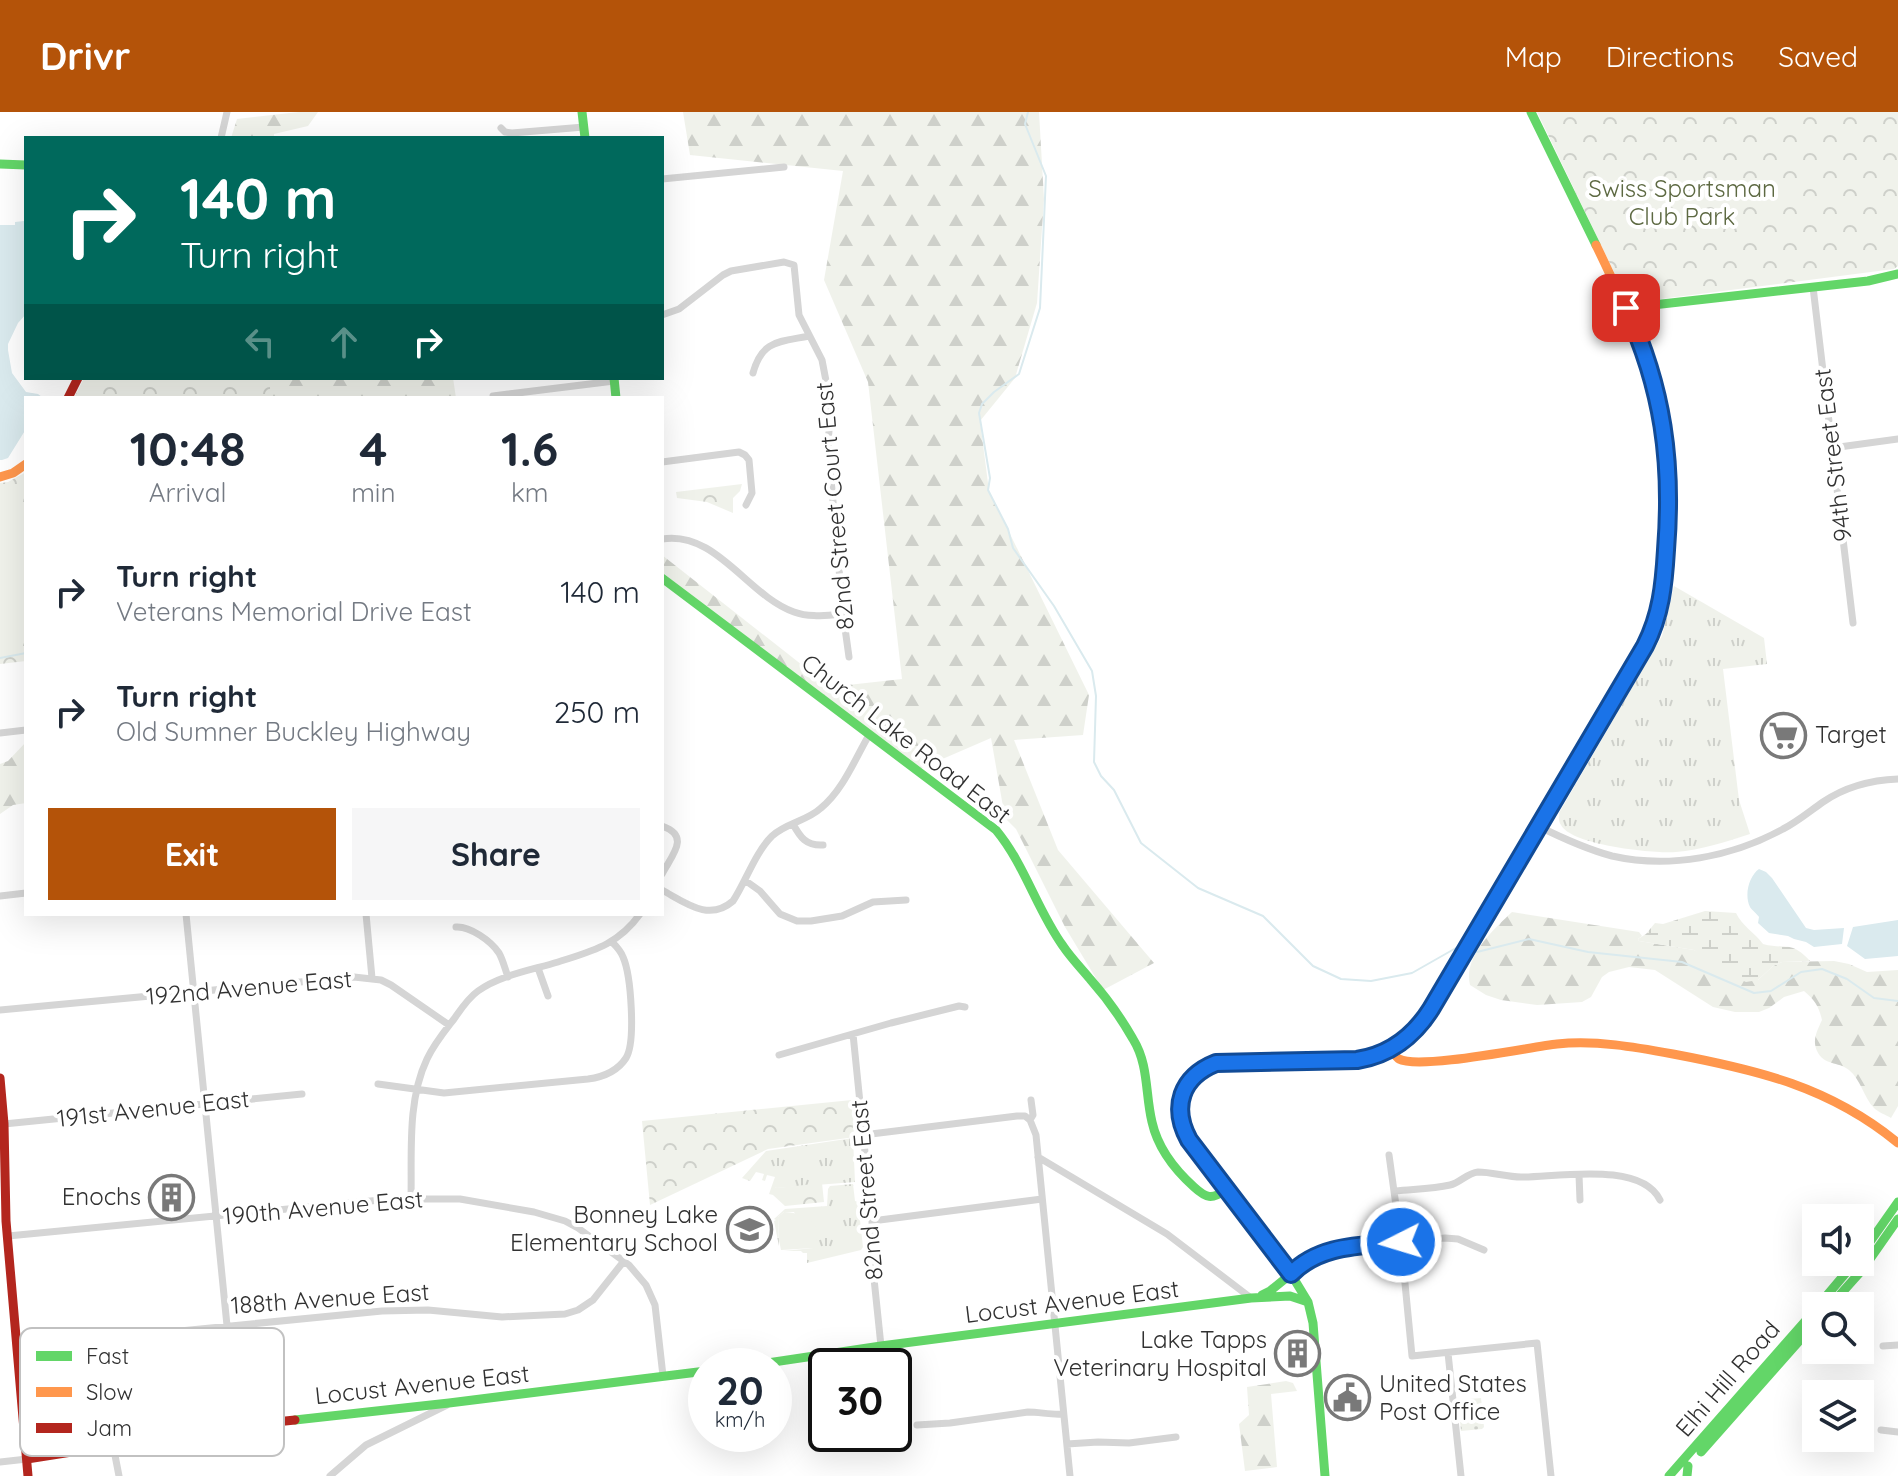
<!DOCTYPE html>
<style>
:root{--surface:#fff;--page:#f6f6f7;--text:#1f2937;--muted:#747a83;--accent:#b45309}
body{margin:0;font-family:Quicksand,sans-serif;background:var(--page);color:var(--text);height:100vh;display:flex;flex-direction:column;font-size:30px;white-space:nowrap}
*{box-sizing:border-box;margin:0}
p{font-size:26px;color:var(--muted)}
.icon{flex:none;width:44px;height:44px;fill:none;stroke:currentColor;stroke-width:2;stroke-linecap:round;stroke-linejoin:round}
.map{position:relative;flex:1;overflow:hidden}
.drawer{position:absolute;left:24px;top:284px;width:640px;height:520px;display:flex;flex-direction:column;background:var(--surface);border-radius:0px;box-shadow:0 8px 32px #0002}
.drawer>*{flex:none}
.hud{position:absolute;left:24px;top:24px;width:640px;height:244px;border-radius:0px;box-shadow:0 8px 32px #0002;background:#00695c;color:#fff;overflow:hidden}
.fabs{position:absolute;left:1802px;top:1092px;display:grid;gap:16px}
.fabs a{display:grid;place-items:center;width:72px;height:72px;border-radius:0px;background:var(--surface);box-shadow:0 8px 32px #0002;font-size:40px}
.speed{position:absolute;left:688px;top:1236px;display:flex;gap:16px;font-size:40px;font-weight:700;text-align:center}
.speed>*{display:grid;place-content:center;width:104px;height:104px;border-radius:50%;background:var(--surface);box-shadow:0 8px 32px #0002;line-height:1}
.speed small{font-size:20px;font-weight:400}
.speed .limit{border:4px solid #111;border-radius:12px;background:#fff;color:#111}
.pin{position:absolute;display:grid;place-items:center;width:68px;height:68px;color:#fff;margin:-34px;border-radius:16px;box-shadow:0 4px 12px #0006}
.me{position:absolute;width:88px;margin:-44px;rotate:265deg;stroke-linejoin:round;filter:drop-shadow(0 0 6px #0008)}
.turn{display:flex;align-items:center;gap:28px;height:168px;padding:0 24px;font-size:36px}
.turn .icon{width:104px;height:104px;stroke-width:2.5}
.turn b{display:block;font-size:56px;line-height:68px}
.lanes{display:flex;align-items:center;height:76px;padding:0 24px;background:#0003;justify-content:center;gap:40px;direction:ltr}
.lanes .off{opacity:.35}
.eta{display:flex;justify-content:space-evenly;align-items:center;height:136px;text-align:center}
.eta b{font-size:48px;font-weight:800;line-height:56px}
.primary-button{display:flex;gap:16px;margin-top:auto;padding:16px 24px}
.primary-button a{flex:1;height:92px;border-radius:0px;background:var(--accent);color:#fff;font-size:32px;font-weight:800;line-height:92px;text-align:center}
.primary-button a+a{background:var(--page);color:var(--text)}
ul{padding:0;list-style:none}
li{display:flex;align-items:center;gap:24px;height:120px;padding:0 24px}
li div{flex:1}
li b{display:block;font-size:30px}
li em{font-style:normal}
header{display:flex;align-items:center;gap:48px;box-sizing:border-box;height:112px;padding:0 40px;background:var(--accent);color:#fff}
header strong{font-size:38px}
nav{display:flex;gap:44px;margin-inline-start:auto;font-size:28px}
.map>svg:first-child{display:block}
</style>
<header>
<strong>Drivr</strong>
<nav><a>Map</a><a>Directions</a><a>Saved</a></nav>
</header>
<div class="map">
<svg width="1898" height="1364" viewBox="0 0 1898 1364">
<defs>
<pattern id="grass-tufts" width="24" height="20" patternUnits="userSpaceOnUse" patternTransform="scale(2)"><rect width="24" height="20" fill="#f0f2eb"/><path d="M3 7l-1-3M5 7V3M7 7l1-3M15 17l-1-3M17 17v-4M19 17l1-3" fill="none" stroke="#ced0ca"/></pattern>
<pattern id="forest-firs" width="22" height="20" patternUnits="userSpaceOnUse" patternTransform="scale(2)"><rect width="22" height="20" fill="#f0f2eb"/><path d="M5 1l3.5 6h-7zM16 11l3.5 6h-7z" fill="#ced0ca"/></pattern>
<pattern id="wetland-marsh" width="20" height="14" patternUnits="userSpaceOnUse" patternTransform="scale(2)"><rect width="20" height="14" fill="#f0f2eb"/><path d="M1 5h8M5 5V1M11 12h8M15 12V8" fill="none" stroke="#ced0ca"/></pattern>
<pattern id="park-crowns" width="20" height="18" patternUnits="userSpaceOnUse" patternTransform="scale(2)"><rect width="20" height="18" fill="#f0f2eb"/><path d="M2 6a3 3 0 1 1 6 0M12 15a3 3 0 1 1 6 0" fill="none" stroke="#ced0ca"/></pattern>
<pattern id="garden-dots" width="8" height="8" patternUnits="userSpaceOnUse" patternTransform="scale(2)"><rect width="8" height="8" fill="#f0f2eb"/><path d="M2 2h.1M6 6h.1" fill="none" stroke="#ced0ca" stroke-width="1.8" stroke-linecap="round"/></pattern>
</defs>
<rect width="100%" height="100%" fill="#fff"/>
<path fill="url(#grass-tufts)" d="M1674 474 1764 526 1767 552 1723 557 1739 688 1750 722C1725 730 1701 738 1676 740 1654 742 1571 733 1561 713 1558 709 1559 705 1559 701L1662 524Z
M853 1026 855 1070 777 1076 774 1075 773 1083 769 1082 775 1065 767 1063 765 1069 762 1068 764 1062 756 1060 750 1069 742 1066 766 1039Z
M853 1072 855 1089 858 1090 863 1135 861 1138 807 1151V1141H803L801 1139H784L813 1136 794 1100H784L778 1105 779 1134 774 1109 776 1108 774 1107 785 1097 827 1094 828 1077 830 1074Z"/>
<path fill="url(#forest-firs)" d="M299 0H318L308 14 274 22V26H231L237 7Z
M683 0H1039L1044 87 1037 191 1015 266 980 309 989 379 1089 583 1083 623 1014 628 1058 738 1154 851 1103 878 1065 815 1016 717 1005 706 991 626 917 658 815 582 662 460V443L830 575 902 567 868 270 824 168 843 59 690 43Z
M215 266H453L456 286H214Z
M26 630V691L13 693 0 702V652L8 649Z
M1512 800 1639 820 1642 824 1638 827 1639 829 1694 838 1758 868 1773 854 1782 850 1834 849 1849 852 1867 860 1898 858V994L1891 1006C1886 1003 1878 1000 1874 996 1864 986 1861 968 1849 958 1838 949 1824 954 1817 939 1812 928 1817 919 1822 908 1819 895 1815 888 1804 879L1784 885 1769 896 1759 900H1735L1713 895 1655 858 1629 855 1609 860 1602 865 1591 885 1582 890 1537 893 1501 888 1486 883 1470 873C1463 845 1493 818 1512 800Z
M1286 1269 1293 1271 1297 1279 1271 1282 1277 1355 1245 1359 1239 1312 1249 1303 1247 1275Z"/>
<path fill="url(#wetland-marsh)" d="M1705 799 1736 801C1742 814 1755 821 1763 832 1785 838 1791 828 1810 849L1782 850 1773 854 1758 868 1746 870 1728 862 1694 838 1639 829 1638 827 1646 822 1655 811 1663 812Z"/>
<path fill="url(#park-crowns)" d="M1537 0H1898V154L1894 157 1629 191Z
M84 266H269L271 286H74Z
M26 360V549L0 552V371L8 370Z
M742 372 740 379 733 386V401L707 390 677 386 676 380Z
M852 988 855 1025 768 1037 650 1093 642 1009Z
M822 1071 824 1090 785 1094 773 1083V1074L777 1076Z"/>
<path fill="url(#garden-dots)" d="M1481 1286 1484 1315 1482 1317 1461 1319 1458 1288Z"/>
<path fill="#f0f2eb" d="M26 399V531L0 535V401Z
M784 1100C805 1101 826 1112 813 1136L781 1138 779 1128 778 1105Z"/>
<path fill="#daeaee" d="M24 109 26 111V202L18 211 8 232V238L12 261 26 280 38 282 42 285 26 286V317L8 346 2 348H0V113H15V110Z
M1759 757 1766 760 1772 766 1806 816 1814 818 1844 816 1842 832 1814 835 1806 830 1794 827 1788 824 1769 821 1758 811 1759 805C1758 803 1751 797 1750 795 1744 783 1749 764 1759 757Z
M1898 808V844L1865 847 1847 834 1853 815Z"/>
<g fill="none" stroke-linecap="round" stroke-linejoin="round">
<path stroke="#daeaee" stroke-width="2" d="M1028 0 1025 12 1046 64 1040 196 1019 262 994 280 982 292 979 301 990 366 988 378 1008 417 1013 436 1054 494 1092 559 1096 584 1094 650 1101 664 1114 678 1141 731 1198 776 1263 804 1313 854 1341 867 1371 869 1412 861 1456 836
M0 546 26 541
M1477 840 1529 827 1588 840 1682 850 1754 881 1771 879 1801 860 1822 857 1847 867 1874 886 1898 889"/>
<path stroke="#d5d5d5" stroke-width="7" d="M501 16 505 20 512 21 584 15
M221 26 227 0
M662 67 784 55
M1813 175 1853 511
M662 203 679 197 723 163 731 159 784 150 794 153 799 203 822 248 826 269 830 304 828 333 843 502 849 545
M753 261C762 228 779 230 809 224
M493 284 614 269
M1832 336 1898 327
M662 350 739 340 745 343 749 348 752 381 746 393
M662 427C716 418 748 484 794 500 810 506 827 503 843 502
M0 621 26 618
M793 712C800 725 806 734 823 733
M662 714C691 724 672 743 662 762
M1538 714C1562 726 1586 737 1612 744 1669 757 1732 745 1783 717 1797 710 1810 699 1823 690 1845 675 1872 668 1898 667
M746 769 760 779 780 802 797 809H811L842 804 873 790 906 788
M662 778C686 791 709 810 733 789 746 769 755 741 772 724 786 711 807 709 821 696 843 678 855 647 869 623
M0 784 26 781
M186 802 237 1314
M366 802 372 866
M456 815C470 814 491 829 499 841 503 848 505 857 508 865
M538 856 548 884
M0 898 354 865 381 868 391 873 449 913
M853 922 872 1109 873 1157 881 1234
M779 943 891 911 959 894 965 895
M378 972 444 981 588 967C603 965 617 960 626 946 636 930 631 863 623 845 621 839 617 835 612 830
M1031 988 1033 1003 1030 1008 1036 1023 1070 1364
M4 1012 302 982
M863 1023 1017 1004H1025L1030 1008
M1389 1043 1401 1130 1412 1244 1537 1231 1551 1364
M1038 1045 1167 1122 1251 1186
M1579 1063 1580 1088
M1395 1079C1413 1077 1432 1077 1450 1073 1460 1071 1467 1061 1478 1060 1492 1060 1507 1065 1521 1065 1557 1065 1641 1049 1660 1088
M411 1086C412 1041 407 989 427 947 434 932 444 920 454 907 461 897 468 886 478 879 500 863 532 858 558 850 592 839 618 833 640 802
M872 1109 1042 1087
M8 1124 391 1087H460L534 1100 565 1109 578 1116 629 1153 646 1173 655 1193 663 1264
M1291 1162 1298 1155 1314 1144 1341 1136 1445 1126 1458 1127 1484 1138
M1883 1234 1898 1233
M17 1235 382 1199 428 1198 502 1205 565 1202 578 1198 593 1188 624 1149
M1448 1241 1461 1364
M917 1313 950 1311 1028 1300C1040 1300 1051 1303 1063 1302
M1881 1318 1898 1320
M1067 1332 1098 1330 1129 1331 1176 1325
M113 1333 119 1364
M0 1350 27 1347
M330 1364 366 1333 447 1293"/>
<path stroke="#63d668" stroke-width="9" d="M582 0 585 26
M1531 0 1596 133
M0 52 26 53
M1626 196 1868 169 1898 162
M1639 229 1644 211 1654 192
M614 266 616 286
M662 466 996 718C1025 753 1037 798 1063 834 1071 846 1081 856 1090 867 1106 885 1121 906 1133 927 1149 953 1145 981 1152 1010 1158 1037 1174 1057 1194 1075 1206 1086 1212 1088 1225 1078
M1860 1144 1898 1090
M1262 1183 1270 1179 1291 1162
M1818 1194 1855 1150
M1830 1194 1863 1157 1898 1107
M747 1254 881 1234 1251 1186 1290 1184 1308 1190
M295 1308 449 1291 706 1259
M1701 1340 1816 1210
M1325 1364 1313 1211 1308 1190 1291 1162 1225 1078 1189 1028 1181 1013 1179 998 1184 978 1201 958 1216 951 1357 948C1394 943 1408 924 1431 897L1597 615
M1669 1364 1816 1197
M1687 1364 1688 1354"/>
<path stroke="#ff974d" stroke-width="9" d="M1596 133C1625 193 1654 255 1664 321 1670 357 1669 394 1666 430 1664 461 1663 492 1651 520 1638 553 1615 585 1597 615
M0 365 13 361 26 352
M1391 938C1393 940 1397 946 1399 947 1419 958 1530 935 1557 932 1596 928 1635 935 1673 942 1758 958 1830 975 1898 1031"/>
<path stroke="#b3261e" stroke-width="9" d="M68 286 78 266
M0 966 4 1012 6 1109 28 1364
M27 1347 237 1314 295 1308"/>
</g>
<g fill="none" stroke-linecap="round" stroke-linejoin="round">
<defs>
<path id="route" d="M1401 1130C1362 1134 1320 1132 1291 1162L1189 1028C1171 995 1181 965 1216 951L1357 948C1389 943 1414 924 1431 897L1645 534C1661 503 1664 472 1666 438 1673 350 1663 276 1626 196"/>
</defs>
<use href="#route" stroke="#114b97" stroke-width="20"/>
<use href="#route" stroke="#1a73e8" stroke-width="14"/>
</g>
<defs>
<symbol id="supermarket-ring" viewBox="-11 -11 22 22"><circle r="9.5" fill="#fff" stroke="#797979" stroke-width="1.5"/><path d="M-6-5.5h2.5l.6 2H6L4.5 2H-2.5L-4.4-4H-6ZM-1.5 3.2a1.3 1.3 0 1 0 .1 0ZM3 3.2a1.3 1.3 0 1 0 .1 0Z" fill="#797979"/></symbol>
<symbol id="building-ring" viewBox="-11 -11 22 22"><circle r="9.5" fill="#fff" stroke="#797979" stroke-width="1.5"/><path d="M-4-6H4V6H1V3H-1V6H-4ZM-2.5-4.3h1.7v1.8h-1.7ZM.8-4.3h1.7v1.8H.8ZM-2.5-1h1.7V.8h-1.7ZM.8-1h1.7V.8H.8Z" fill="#797979"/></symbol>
<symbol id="school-ring" viewBox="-11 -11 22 22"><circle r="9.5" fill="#fff" stroke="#797979" stroke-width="1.5"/><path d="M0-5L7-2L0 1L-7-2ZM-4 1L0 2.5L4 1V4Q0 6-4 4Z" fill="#797979"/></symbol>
<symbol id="civic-ring" viewBox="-11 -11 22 22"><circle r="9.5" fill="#fff" stroke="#797979" stroke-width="1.5"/><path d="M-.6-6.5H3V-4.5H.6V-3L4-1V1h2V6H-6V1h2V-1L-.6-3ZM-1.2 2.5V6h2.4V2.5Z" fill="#797979"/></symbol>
</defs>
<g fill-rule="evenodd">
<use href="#supermarket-ring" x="1758" y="598" width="51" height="51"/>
<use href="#building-ring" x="146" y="1060" width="51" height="51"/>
<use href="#school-ring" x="724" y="1092" width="51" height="51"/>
<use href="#building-ring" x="1272" y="1216" width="51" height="51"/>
<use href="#civic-ring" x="1322" y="1260" width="51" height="51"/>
</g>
<g text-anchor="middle" stroke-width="8" stroke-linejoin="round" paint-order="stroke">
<g font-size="24" fill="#5d6942" stroke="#fff">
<text x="1682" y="85">Swiss Sportsman<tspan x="1682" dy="28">Club Park</tspan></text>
</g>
<g font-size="24" fill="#313131" stroke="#fff">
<text transform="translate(1833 343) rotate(-97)" y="8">94th Street East</text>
<text transform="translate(835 394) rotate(-95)" y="8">82nd Street Court East</text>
<text transform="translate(906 627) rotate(38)" y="8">Church Lake Road East</text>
<text transform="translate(249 876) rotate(-5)" y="8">192nd Avenue East</text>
<text transform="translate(153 997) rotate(-6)" y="8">191st Avenue East</text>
<text transform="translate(867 1078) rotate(-95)" y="8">82nd Street East</text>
<text transform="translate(323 1096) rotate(-5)" y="8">190th Avenue East</text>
<text transform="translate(330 1187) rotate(-4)" y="8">188th Avenue East</text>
<text transform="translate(1072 1190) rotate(-7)" y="8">Locust Avenue East</text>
<text transform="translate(1728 1267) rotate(-49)" y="8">Elhi Hill Road</text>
<text transform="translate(422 1273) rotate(-6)" y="8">Locust Avenue East</text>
</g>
<g font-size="24" fill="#313131" stroke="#fff" text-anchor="end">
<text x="1815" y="631" text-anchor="start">Target</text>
<text x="141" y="1093">Enochs</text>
<text x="718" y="1111">Bonney Lake<tspan x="718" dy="28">Elementary School</tspan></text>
<text x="1267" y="1236">Lake Tapps<tspan x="1267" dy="28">Veterinary Hospital</tspan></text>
<text x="1379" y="1280" text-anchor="start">United States<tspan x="1379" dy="28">Post Office</tspan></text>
</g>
</g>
<rect x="20" y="1216" width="264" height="128" rx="12" fill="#fff" stroke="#c1c1c1" stroke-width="2"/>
<rect x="36" y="1239" width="36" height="10" fill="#63d668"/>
<rect x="36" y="1275" width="36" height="10" fill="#ff974d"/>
<rect x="36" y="1311" width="36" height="10" fill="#b3261e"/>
<g font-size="22" fill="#313131">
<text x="86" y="1252">Fast</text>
<text x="86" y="1288">Slow</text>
<text x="86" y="1324">Jam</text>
</g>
</svg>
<div class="fabs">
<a><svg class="icon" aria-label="sound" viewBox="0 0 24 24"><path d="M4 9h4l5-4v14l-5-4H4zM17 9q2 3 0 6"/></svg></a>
<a><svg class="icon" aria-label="search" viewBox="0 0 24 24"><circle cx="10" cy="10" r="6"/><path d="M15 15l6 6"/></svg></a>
<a><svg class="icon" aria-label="layers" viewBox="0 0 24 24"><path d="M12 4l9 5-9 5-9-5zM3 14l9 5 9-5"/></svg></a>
</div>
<div class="speed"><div>20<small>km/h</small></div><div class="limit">30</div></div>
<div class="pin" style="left:1626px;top:196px;background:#d93025"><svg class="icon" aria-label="arrive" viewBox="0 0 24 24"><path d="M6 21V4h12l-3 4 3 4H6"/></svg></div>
<svg class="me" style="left:1401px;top:1130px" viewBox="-20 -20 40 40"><circle r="17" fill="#1a73e8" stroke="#fff" stroke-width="3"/><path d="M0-11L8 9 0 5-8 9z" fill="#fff"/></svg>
<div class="hud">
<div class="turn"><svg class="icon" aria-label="right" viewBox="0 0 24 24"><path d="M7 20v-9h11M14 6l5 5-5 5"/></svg><div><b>140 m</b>Turn right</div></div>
<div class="lanes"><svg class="icon off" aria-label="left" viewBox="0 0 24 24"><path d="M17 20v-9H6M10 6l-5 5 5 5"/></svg><svg class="icon off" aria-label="ahead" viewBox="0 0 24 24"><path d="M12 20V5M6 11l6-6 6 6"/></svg><svg class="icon" aria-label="right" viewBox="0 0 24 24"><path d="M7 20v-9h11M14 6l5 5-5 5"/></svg></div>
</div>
<section class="drawer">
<div class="eta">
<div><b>10:48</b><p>Arrival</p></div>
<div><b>4</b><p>min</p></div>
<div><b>1.6</b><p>km</p></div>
</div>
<ul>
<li><svg class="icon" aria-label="right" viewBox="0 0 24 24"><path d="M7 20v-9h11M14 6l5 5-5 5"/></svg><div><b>Turn right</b><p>Veterans Memorial Drive East</p></div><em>140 m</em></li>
<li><svg class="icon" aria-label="right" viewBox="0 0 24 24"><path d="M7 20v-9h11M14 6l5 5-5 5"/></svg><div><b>Turn right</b><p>Old Sumner Buckley Highway</p></div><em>250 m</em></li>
</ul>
<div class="primary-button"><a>Exit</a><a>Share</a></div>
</section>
</div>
